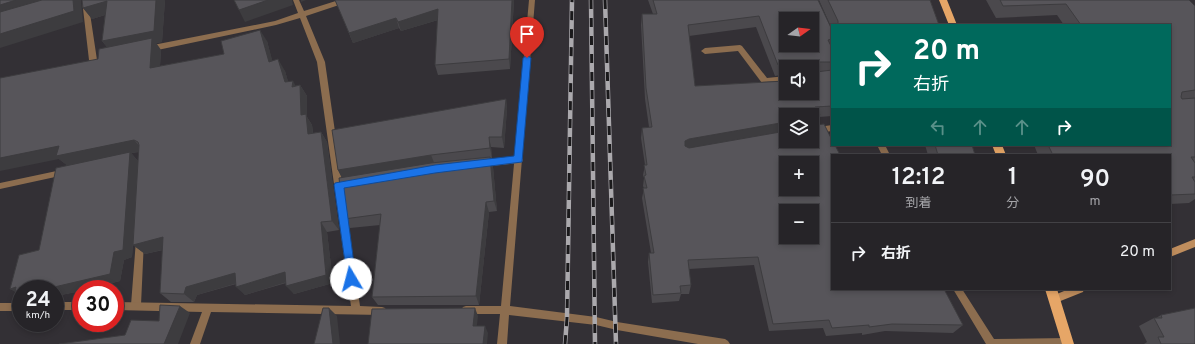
<!DOCTYPE html>
<html lang="ja">
<meta charset="utf-8">
<style>
:root{--surface:#262428;--page:#323034;--text:#f1f3f6;--muted:#a4a4a8;--line:#424145}
body{margin:0;font-family:Overpass,"Noto Sans JP",sans-serif;background:var(--page);color:var(--text);height:100vh;display:flex;flex-direction:column;font-size:15px;white-space:nowrap}
*{box-sizing:border-box;margin:0}
p{font-size:13px;color:var(--muted)}
.icon{flex:none;width:22px;height:22px;fill:none;stroke:currentColor;stroke-width:2;stroke-linecap:round;stroke-linejoin:round}
.map{position:relative;flex:1;overflow:hidden}
.side{position:absolute;left:831px;top:154px;width:340px;height:136px;display:flex;flex-direction:column;background:var(--surface);border-radius:0px;box-shadow:0 2px 6px #0003,0 0 0 1px var(--line)}
.side>*{flex:none}
.top-card{position:absolute;left:831px;top:24px;width:340px;height:122px;border-radius:0px;box-shadow:0 2px 6px #0003,0 0 0 1px var(--line);background:#00695c;color:#fff;overflow:hidden}
.needle{width:26px;rotate:76deg}
.controls{position:absolute;left:779px;top:12px;display:grid;gap:8px}
.controls a{display:grid;place-items:center;width:40px;height:40px;border-radius:0px;background:var(--surface);box-shadow:0 2px 6px #0003,0 0 0 1px var(--line);font-size:20px}
.speed{position:absolute;left:12px;top:280px;display:flex;gap:8px;font-size:20px;font-weight:700;text-align:center}
.speed>*{display:grid;place-content:center;width:52px;height:52px;border-radius:50%;background:var(--surface);box-shadow:0 2px 6px #0003,0 0 0 1px var(--line);line-height:1}
.speed small{font-size:10px;font-weight:400}
.speed .limit{border:6px solid #d22;background:#fff;color:#111}
.pin{position:absolute;display:grid;place-items:center;width:34px;height:34px;color:#fff;margin:-41px -17px;border-radius:50% 50% 50% 0;rotate:-45deg;box-shadow:0 0 4px #0007}
.pin .icon{rotate:45deg}
.me{position:absolute;width:44px;margin:-22px;rotate:352deg;stroke-linejoin:round;filter:drop-shadow(0 0 3px #0008)}
.turn{display:flex;align-items:center;gap:14px;height:84px;padding:0 16px;font-size:18px}
.turn .icon{width:52px;height:52px;stroke-width:2.5}
.turn b{display:block;font-size:28px;line-height:34px}
.lanes{display:flex;align-items:center;height:38px;padding:0 16px;background:#0003;justify-content:center;gap:20px;direction:ltr}
.lanes .off{opacity:.35}
.eta{display:flex;justify-content:space-evenly;align-items:center;height:68px;text-align:center}
.eta b{font-size:24px;font-weight:600;line-height:28px}
ul{padding:0;list-style:none}
li{display:flex;align-items:center;gap:12px;height:60px;padding:0 16px;border-top:1px solid var(--line)}
li div{flex:1}
li b{display:block;font-size:15px}
li em{font-style:normal}
.map>svg:first-child{display:block}
</style>
<div class="map">
<svg width="1195" height="344" viewBox="0 0 1195 344">
<rect width="100%" height="100%" fill="#333035"/>
<g fill="none" stroke-linecap="round" stroke-linejoin="round">
<path fill="#8c6d4f" fill-rule="evenodd" d="M519 157 522 158 523 160 522 162 519 163 482 167 479 166 478 164 479 162 482 161Z
M66 169 69 170 70 172 69 174 0 189V183Z
M140 236 143 237 144 240 141 305 139 308 136 309 133 308 131 305 136 240 137 237Z"/>
<path fill="#8c6d4f" fill-rule="evenodd" d="M82 0H88L97 60 93 63 89 60Z
M293 0H299L304 11 339 0H349L348 2 306 16 325 62 360 306 382 307 385 308 387 311 385 314 382 315 211 312 200 344H190L202 312 115 310V302L351 306 317 62 300 18 276 25 148 52 145 49 148 46 275 21 298 13Z
M529 0H535L510 306 596 317 617 322 725 339 728 341 730 344H698L617 330 596 325 509 315 507 344H497L500 314H466L463 313 461 310 463 307 466 306H501Z
M740 45 742 46 767 78 786 76V82L762 83 738 51 705 54 701 51 705 48Z
M832 125V131L812 134V128Z
M877 145H885L890 155H882Z
M953 289H962L994 339 1068 338 1071 340 1072 344H986Z
M55 302H81V310H55Z
M0 303H21V311H0Z"/>
<path fill="#bf8d5d" fill-rule="evenodd" d="M1195 239V247L1170 257V249Z
M1069 289H1084L1083 292 1058 302 1055 303 1052 302 1050 299 1052 296Z"/>
<path fill="#e6a667" fill-rule="evenodd" d="M939 0H947L957 25H949Z
M992 145H1002L1006 155H996Z
M1045 289H1057L1074 344H1062Z"/>
<defs>
<path id="rail" d="M591 0 595 344
M605 0 616 344
M565 344 567 318 572 0"/>
</defs>
<use href="#rail" stroke="#aba9ad" stroke-width="4.5"/>
<use href="#rail" stroke="#1a191b" stroke-width="3" stroke-dasharray="9" stroke-linecap="butt"/>
</g>
<path fill="#4b494d" fill-rule="evenodd" d="M82 0H165L162 42 156 43 161 50 160 66 224 54 267 41 272 61 285 71 288 82 295 86 300 85 307 96V117L312 125 313 133 321 132 327 142 339 230 327 232 333 283 294 294 286 283 245 295 236 284 197 295 194 302H171L160 293 163 250 145 254 133 245 138 174 132 257 124 260 120 281 88 289H81V291L61 295 56 292 15 291 10 289 39 250 67 165 59 159 98 59 107 47 102 41 105 15 92 19 83 8ZM139 152 138 161 131 153Z
M335 0H514L510 69 438 75 435 65 438 20 401 31 399 28 353 43Z
M648 0H818L832 30V116L819 117 816 125 832 155 963 325 953 333 885 331 862 335V333L826 336 823 328 769 331 754 265 689 269 691 285 689 294H681L679 301 652 303 648 262 649 253H651L642 198 644 188 643 186 644 178 643 175 645 165 641 138 642 128 649 127 645 99 641 25 642 14H653ZM756 27 775 76 781 75 779 81 695 86 689 36ZM786 67H812L786 93ZM786 115 812 141H786Z
M819 0H930L939 25H832V29Z
M986 0H1189L1195 6V199L1189 203 1170 204V155H1038L1034 145H1170V25H1064L1057 15 996 18Z
M506 99 507 109 504 148 491 147 492 158 491 159 493 167 497 211 489 212 479 305H378L372 297 380 225 350 228 344 219 342 178 338 170Z
M925 145H972L975 155H928Z
M1161 315 1195 344H1144L1147 342 1139 326 1154 318H1156Z"/>
<path fill="#3d3c3f" d="M16 0H60L0 19V5Z
M73 0H81L83 22 0 48V34Z
M156 0H165L162 42 156 43 161 50 159 79 111 52 102 41Z
M268 0H292L293 5 245 22 239 10Z
M301 0H306L301 2Z
M512 0H514L510 69 509 59Z
M107 1 115 12 92 19 83 8Z
M438 9 441 19 401 31 398 22Z
M396 18 399 28 353 43 349 33Z
M260 30 267 41 276 74 269 62Z
M278 59 285 71 292 94 285 82Z
M293 81 299 92 292 87Z
M300 85 307 96V117L312 125 314 145 308 134 301 115Z
M506 99 507 109 504 148 502 137Z
M820 115 815 126V116Z
M786 122V131L683 151 685 141 689 139Z
M321 132 327 142 339 230 332 221Z
M489 137 491 147 492 158 490 148Z
M134 140 144 151 131 153 138 161 132 257 124 260 120 281 88 289H81V291L61 295 56 292 55 293V289H29L51 284 69 167 59 159 0 171V158L59 146Z
M431 155 435 165 343 180 338 170Z
M490 157 493 167 497 211 494 201Z
M486 202 489 212 479 305 476 296Z
M321 222 327 232 333 283 294 294 286 286Z
M163 237 174 247 145 254 133 245Z
M285 272 293 280 245 295 236 287Z
M235 273 244 281 197 295 194 302 184 294 186 287Z
M16 287 21 290V295L10 289Z
M180 306 190 313 178 344H164Z
M329 308 337 316 340 344H333Z
M475 308 478 316 476 333 473 326Z
M485 326 488 333 487 344H483Z"/>
<path fill="#57555a" stroke="#3d3c3f" fill-rule="evenodd" d="M0 0H16L0 5Z
M42 0H73L74 11 0 34V12Z
M82 0H156L154 31 102 41 107 1 83 8Z
M234 0H268L239 10Z
M335 0H512L509 59 435 65 438 9 398 22 396 18 349 33Z
M653 0H818L832 30V39L828 40 832 48V62H816L815 64V70L816 72 832 70V106L815 107 820 115 815 116 816 125 824 124 832 140V145H835L840 155H832V289H944L963 325 892 324 869 327V325L832 328 829 320 773 324 758 257 688 260 691 285 680 286 681 293 653 295 649 253H654L643 188H647L644 176 646 175 644 165H647L642 128 652 127 646 88 642 14H657ZM759 16 778 65 790 63 791 65V67H812V93H786V72L781 73 785 81 695 86 688 25ZM786 19H812V45H786ZM786 115H812V141H786V131L689 148 685 146V141L689 139 786 122ZM786 163H812V189H786ZM786 211H812V237H786Z
M828 0H930L939 25H838V21Z
M1000 0H1189L1195 6V90L1182 92 1181 97 1182 99 1195 98V157H1191L1195 163V177H1192L1195 182V194L1170 195V155H1053L1048 145H1170V25H1081L1066 4 1003 6Z
M260 30 269 62 278 59 285 82 293 81 292 87 300 85 301 115 306 114 308 134 321 132 332 221 321 222 326 275 286 286 285 272 236 287 235 273 186 287 184 294 160 293 163 237 133 245 139 145 138 142 134 140 56 156 59 146 0 158V78L98 59 99 49 152 38 150 68 224 54 221 41Z
M506 99 502 137H489L490 148 431 155 338 170 332 130Z
M935 145H972L975 155H938Z
M130 152 123 250 114 252 110 274 50 288 51 284 29 289H21V291L15 292 16 287 10 289 19 255 39 250 56 168Z
M490 157 494 201 486 202 476 296 372 297 381 214 344 219 339 178 431 163Z
M160 305 180 306 164 344H59L125 335 131 320 159 321Z
M323 308H329L333 344H314Z
M475 308 473 326H485L483 344H368L372 309Z
M1195 308V344H1161L1158 337H1164L1154 318H1162L1161 315Z"/>
<path fill="#1a73e8" stroke="#114b97" d="M527 55 531 58 522 162 435 173 344 188 356 279 355 283 351 284 348 283 334 185 335 183 435 165 514 156 523 58Z"/>
</svg>
<div class="controls">
<a><svg class="needle" viewBox="-14 -14 28 28"><path d="M0-13l5 13h-10z" fill="#e53935"/><path d="M0 13l5-13h-10z" fill="#a4a4a8"/></svg></a>
<a><svg class="icon" aria-label="sound" viewBox="0 0 24 24"><path d="M4 9h4l5-4v14l-5-4H4zM17 9q2 3 0 6"/></svg></a>
<a><svg class="icon" aria-label="layers" viewBox="0 0 24 24"><path d="M12 4l9 5-9 5-9-5zM3 14l9 5 9-5"/></svg></a>
<a>+</a>
<a>−</a>
</div>
<div class="speed"><div>24<small>km/h</small></div><div class="limit">30</div></div>
<div class="pin" style="left:527px;top:58px;background:#d93025"><svg class="icon" aria-label="arrive" viewBox="0 0 24 24"><path d="M6 21V4h12l-3 4 3 4H6"/></svg></div>
<svg class="me" style="left:351px;top:279px" viewBox="-20 -20 40 40"><circle r="19" fill="#fff"/><path d="M0-13L10 11 0 6-10 11z" fill="#1a73e8"/></svg>
<div class="top-card">
<div class="turn"><svg class="icon" aria-label="right" viewBox="0 0 24 24"><path d="M7 20v-9h11M14 6l5 5-5 5"/></svg><div><b>20 m</b>右折</div></div>
<div class="lanes"><svg class="icon off" aria-label="left" viewBox="0 0 24 24"><path d="M17 20v-9H6M10 6l-5 5 5 5"/></svg><svg class="icon off" aria-label="ahead" viewBox="0 0 24 24"><path d="M12 20V5M6 11l6-6 6 6"/></svg><svg class="icon off" aria-label="ahead" viewBox="0 0 24 24"><path d="M12 20V5M6 11l6-6 6 6"/></svg><svg class="icon" aria-label="right" viewBox="0 0 24 24"><path d="M7 20v-9h11M14 6l5 5-5 5"/></svg></div>
</div>
<section class="side">
<div class="eta">
<div><b>12:12</b><p>到着</p></div>
<div><b>1</b><p>分</p></div>
<div><b>90</b><p>m</p></div>
</div>
<ul>
<li><svg class="icon" aria-label="right" viewBox="0 0 24 24"><path d="M7 20v-9h11M14 6l5 5-5 5"/></svg><div><b>右折</b></div><em>20 m</em></li>
</ul>
</section>
</div>
